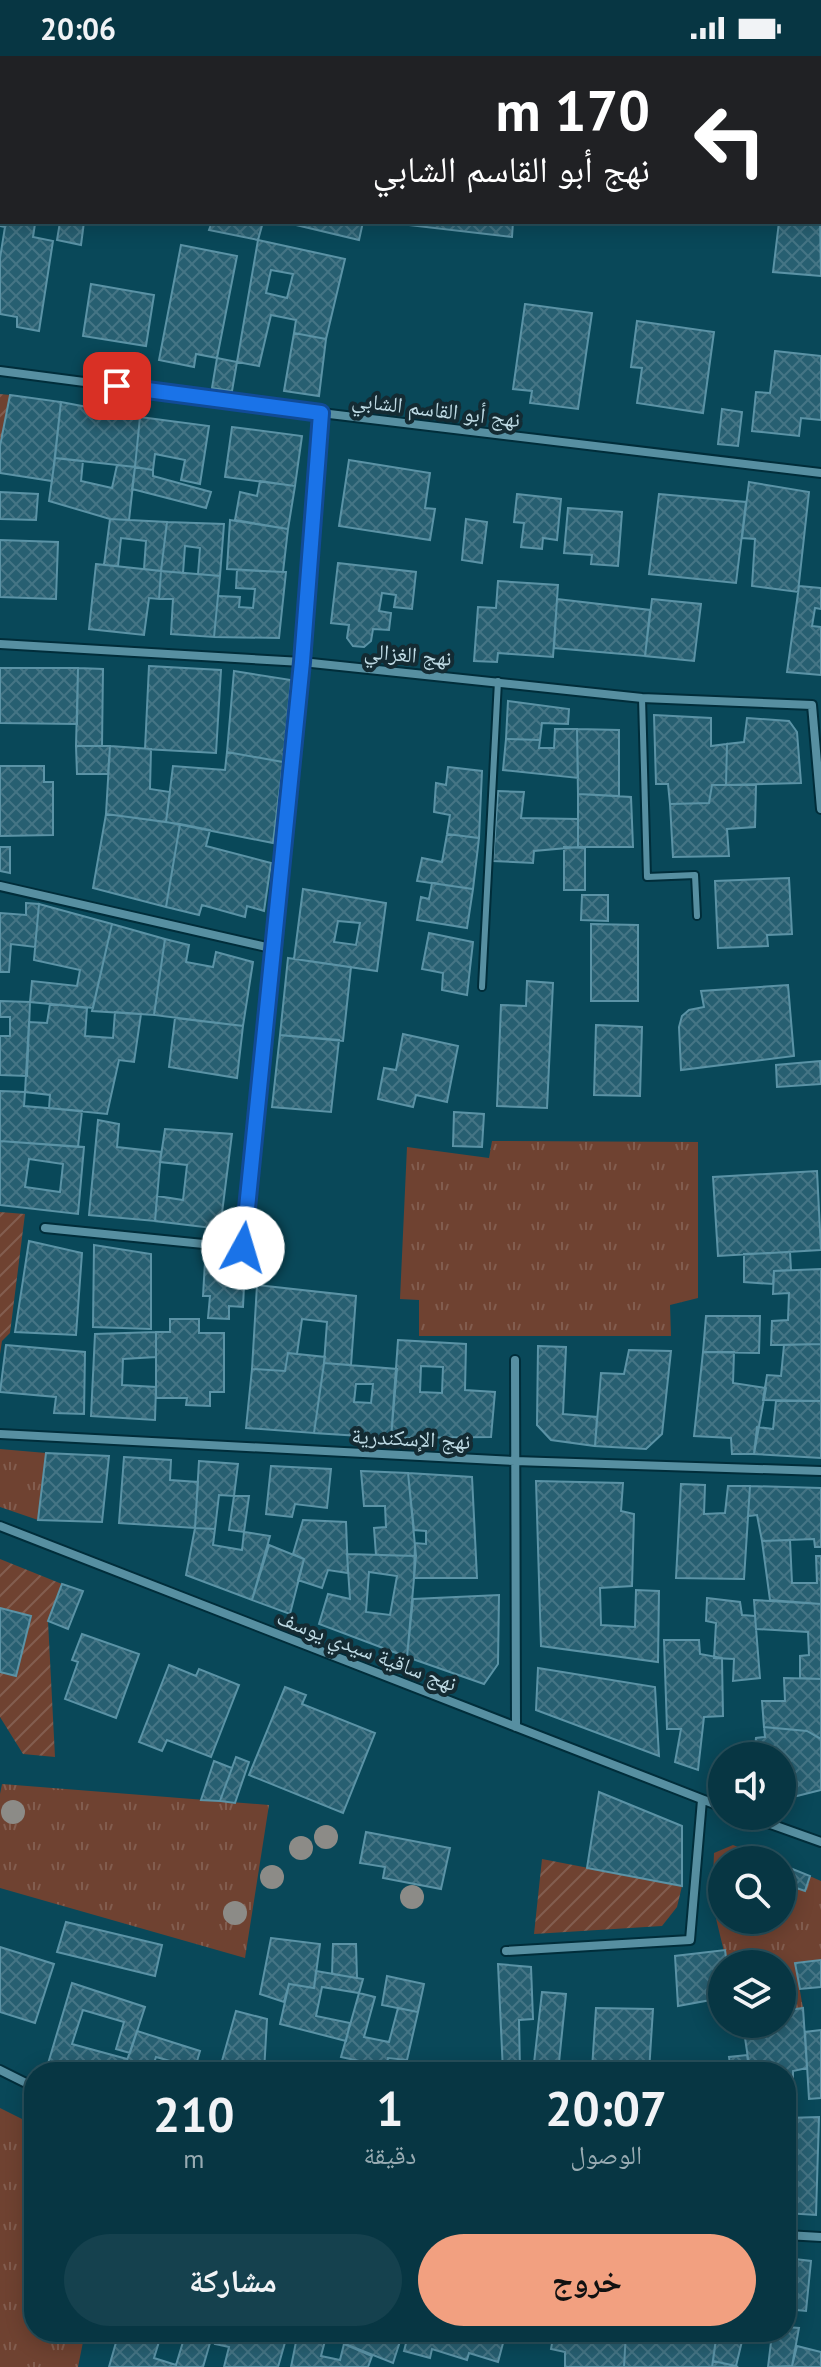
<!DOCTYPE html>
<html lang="ar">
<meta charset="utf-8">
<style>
:root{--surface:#073643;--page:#15414e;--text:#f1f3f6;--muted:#98abb2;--line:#28505c;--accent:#f2a080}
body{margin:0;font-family:"PT Sans","Noto Naskh Arabic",sans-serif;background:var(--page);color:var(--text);direction:rtl;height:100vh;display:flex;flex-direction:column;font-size:30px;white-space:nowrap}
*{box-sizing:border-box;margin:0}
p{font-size:26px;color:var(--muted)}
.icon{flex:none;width:44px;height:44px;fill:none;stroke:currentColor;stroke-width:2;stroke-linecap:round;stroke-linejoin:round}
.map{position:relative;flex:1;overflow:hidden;direction:ltr}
.side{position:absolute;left:24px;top:2006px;width:772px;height:280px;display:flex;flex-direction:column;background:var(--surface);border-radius:32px;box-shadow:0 4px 20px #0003,0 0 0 2px var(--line);direction:rtl}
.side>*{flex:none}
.banner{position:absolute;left:0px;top:0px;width:822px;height:168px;box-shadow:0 4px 20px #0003,0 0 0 2px var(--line);direction:rtl;background:#202124;color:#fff;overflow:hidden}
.tools{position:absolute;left:708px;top:1686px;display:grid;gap:16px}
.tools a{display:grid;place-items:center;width:88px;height:88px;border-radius:50%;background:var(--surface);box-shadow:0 4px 20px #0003,0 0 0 2px var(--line);font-size:40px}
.pin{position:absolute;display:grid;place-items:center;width:68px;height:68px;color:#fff;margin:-34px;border-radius:16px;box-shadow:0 4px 12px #0006}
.me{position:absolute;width:88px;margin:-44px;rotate:6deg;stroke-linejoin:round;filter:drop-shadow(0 0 6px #0008)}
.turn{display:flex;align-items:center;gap:28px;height:168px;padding:0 40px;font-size:36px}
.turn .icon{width:104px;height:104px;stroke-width:2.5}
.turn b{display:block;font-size:56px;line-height:68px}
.eta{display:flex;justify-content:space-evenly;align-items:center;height:136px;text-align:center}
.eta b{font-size:48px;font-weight:700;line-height:56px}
.cta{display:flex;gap:16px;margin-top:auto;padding:16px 40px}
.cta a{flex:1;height:92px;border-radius:48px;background:var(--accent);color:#111;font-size:32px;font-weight:700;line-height:92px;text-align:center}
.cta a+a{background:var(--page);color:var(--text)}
.status{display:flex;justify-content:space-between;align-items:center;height:56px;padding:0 40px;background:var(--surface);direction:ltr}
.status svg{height:22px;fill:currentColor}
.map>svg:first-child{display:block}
</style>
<div class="status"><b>20:06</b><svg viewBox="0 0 49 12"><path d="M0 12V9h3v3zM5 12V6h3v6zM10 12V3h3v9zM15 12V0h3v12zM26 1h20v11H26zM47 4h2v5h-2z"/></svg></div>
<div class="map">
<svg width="821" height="2311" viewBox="0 0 821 2311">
<defs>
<pattern id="grass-tufts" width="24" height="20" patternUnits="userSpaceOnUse" patternTransform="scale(2)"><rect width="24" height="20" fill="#6f4231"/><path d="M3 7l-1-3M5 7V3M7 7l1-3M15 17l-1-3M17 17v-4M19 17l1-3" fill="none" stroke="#825d4f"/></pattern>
<pattern id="garden-furrows" width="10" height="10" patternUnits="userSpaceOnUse" patternTransform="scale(2)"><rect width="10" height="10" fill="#6f4231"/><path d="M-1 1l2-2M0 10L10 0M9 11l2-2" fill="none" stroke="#825d4f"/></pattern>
<pattern id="building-cross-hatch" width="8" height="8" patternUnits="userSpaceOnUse" patternTransform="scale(2)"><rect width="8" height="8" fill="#275f71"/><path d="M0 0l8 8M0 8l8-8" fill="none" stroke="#457585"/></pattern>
</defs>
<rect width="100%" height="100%" fill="#094859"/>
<path fill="url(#grass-tufts)" d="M492 1085 698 1086V1242L670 1249 671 1280H419V1244L400 1243 407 1091 489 1102Z
M0 1393 46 1397 38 1464 0 1451Z
M2 1728 269 1749 245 1902 0 1832V1738Z
M733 1789 771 1804H722V1864H782V1808L821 1825V1904L795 1907 803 1952 782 1955V1908H727L712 1846 714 1797Z
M0 2052 34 2069V2276H85L78 2311H0Z"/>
<path fill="url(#garden-furrows)" d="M0 338 10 339 0 390Z
M0 1156 25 1158 10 1277 2 1285 0 1298Z
M0 1503 62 1528 48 1565 55 1701 23 1698 0 1661Z
M542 1803 682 1830 677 1851 662 1870 534 1878Z"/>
<path fill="url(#building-cross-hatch)" stroke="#5b93a6" stroke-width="2" fill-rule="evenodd" d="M0 0H34L33 2H2Z
M34 0H103V2H33Z
M0 1 2 2V42L0 41Z
M0 134 2 135V166L35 168 33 181 53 185 39 275 17 271V261L0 258V202L5 171 0 170Z
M820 160 821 220 773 216 779 166H820Z
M60 166H84L81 189 57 184Z
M212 166H263L258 184 209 174Z
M293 166H363L359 184 292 168Z
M409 166H513L512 181 408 169Z
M258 184 345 203 326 283 294 277 296 264 271 259 259 310 237 306ZM271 214 293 218 287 242 266 237Z
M181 189 237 200 217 302 196 298 194 311 159 304Z
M91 228 154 239 146 290 83 280Z
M525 248 592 257 578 353 530 347 532 335 513 333Z
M637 265 714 276 703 357 637 347 642 312 631 311Z
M294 277 326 283 319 340 284 335Z
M775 295 821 300V364L801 362 799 380 752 375 756 336 770 337Z
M217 302 237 306 232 335 212 332Z
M10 339 61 346 52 425 0 417V390Z
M61 346 140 361 135 411 55 402Z
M722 353 742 356 738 390 718 388Z
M140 361 209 370 200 428 181 424 185 404 155 398 153 414 135 411Z
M232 371 302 380 295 430 225 421Z
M55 402 83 405 81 425 112 432 117 409 135 411 129 464 110 463 49 445Z
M349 404 430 417 425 452 435 453 430 484 339 470Z
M135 411 153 414V420L211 436 206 452 132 433Z
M260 425 295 430 288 473 235 464 240 436 257 440Z
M749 426 809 436 798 536 752 530 755 483 742 482Z
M0 436 38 438 36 464 0 463Z
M517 438 561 443 557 484 543 482 542 493 521 491 524 467 514 466Z
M659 438 746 446 736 527 649 518Z
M568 452 622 456 618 510 591 508 592 499 564 497Z
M110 463 167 466 161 515 144 513 146 485 121 482 118 510 104 509Z
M466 463 487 466 482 507 462 504Z
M230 464 288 473 283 516 227 513Z
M167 466 224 468 220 520 198 518 200 492 185 490 183 517 161 515Z
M0 484 58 486 56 543 0 541Z
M338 507 416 516 412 553 394 551 396 539 382 537 379 555 391 557 389 574 373 573 371 585 364 591 353 590 347 582 349 569 331 567Z
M96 508 161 515 159 543 149 542 144 579 89 573Z
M237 514 286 516 279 582 214 581 218 540 240 541 239 551 253 552 255 533 236 532Z
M161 515 220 520 214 581 171 578 173 543H159Z
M498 525 558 529 553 601 498 597 497 606 474 605 478 551 496 552Z
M799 530 821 532V553L815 552 812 570 821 571V619L787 616Z
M557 543 650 554 645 600 554 592Z
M652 543 701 548 694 605 645 600Z
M149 610 221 614 216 697 145 693Z
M0 612H78L77 668 0 667Z
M78 612 103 613 102 690H76Z
M234 615 291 624 283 706 227 696Z
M508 645 569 653 568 668 542 667 540 684 506 683Z
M654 659 711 662V690L727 688 726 729H712L709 747 670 748 668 728H656Z
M747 662 789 665 797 676 801 727 726 729 727 688 744 686Z
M555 673H577L578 722 503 714 506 683 540 684 539 692H554Z
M577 673 619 674V740L578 738Z
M76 690H110L108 718H77Z
M110 690 151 693 150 733 170 736 166 766 106 758Z
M227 696 283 706 273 787 166 766 173 710 225 714Z
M0 710H44V726H53V779L0 780Z
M448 711 482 715 479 782 447 778 450 759 434 756 436 727 446 729Z
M712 729H756L755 771 727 773 729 800 673 801 670 748 709 747Z
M498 735 524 736 521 762 578 763V791L534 795 533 807 493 805Z
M578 738 631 741 633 791H578Z
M106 758 180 768 166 851 93 832Z
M180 768 210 774 206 790 271 807 264 855 247 850 245 861 202 849 199 859 166 851Z
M447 778 479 782 473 833 417 825 422 802 442 806Z
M0 791H10V817L0 815Z
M564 791 585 792V834H564Z
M789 822 792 878 767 879 768 890 718 892 715 825Z
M432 827 473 833 467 872 417 864 421 841 429 843Z
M303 833 386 847 377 915 294 903ZM338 865 360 867 356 889 334 886Z
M582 839H608V865L581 864Z
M26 847 39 848 35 891 11 888 9 916H0V857L26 859Z
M39 848 112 868 93 952 30 946 32 925 77 930 80 914 34 904Z
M112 868 165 883 154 959 92 955Z
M591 868 638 869V945H591Z
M429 877 473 886 467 939 442 934 443 917 422 913Z
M165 883 189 889 186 906 213 911 216 896 253 906 243 970 154 959Z
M288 902 351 911 343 985 280 979Z
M527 925 553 927 547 1052 497 1050 501 949 526 950Z
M788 929 794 1000 681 1014 679 971 682 960 689 954 704 951 701 935Z
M0 945 30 946 27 1020 0 1019V980H10V961H0Z
M50 948 87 952 85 980 113 982 115 956 141 958 134 1006 119 1004 107 1058 49 1052 50 1039 25 1036 29 966 47 967Z
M175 962 243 970 237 1022 169 1011Z
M596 969 642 971 640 1040 594 1039Z
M403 978 458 990 447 1046 416 1039 413 1051 378 1043 384 1012 396 1014Z
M280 979 339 984 331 1056 272 1051Z
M820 1005 821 1028 777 1031 776 1009Z
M0 1035 25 1036 24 1050 82 1055 78 1091 0 1085Z
M454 1056 484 1058 482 1091 453 1090Z
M98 1064 119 1068 117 1091 161 1096 155 1165 89 1159Z
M165 1073 232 1078 220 1173 155 1165 157 1140 183 1144 187 1109 160 1106Z
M0 1085 84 1091 78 1158 0 1149ZM29 1103 63 1108 60 1136 25 1131Z
M817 1115 821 1194 718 1200 713 1121Z
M29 1185 82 1197 76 1279 15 1276Z
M94 1189 151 1198V1273L93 1271Z
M790 1196 791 1214 774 1215 773 1228 744 1226V1198Z
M205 1206 245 1209 243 1251 229 1250V1263L208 1262 210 1240H203Z
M821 1213V1288L771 1289 772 1265 788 1264 789 1237 773 1238 774 1215Z
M257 1229 356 1240 351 1309 324 1307 327 1266 302 1263 297 1298 288 1297 285 1315 252 1313Z
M706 1260H760L759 1297 703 1296Z
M170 1263H199V1277H224V1336H210V1350L186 1349 187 1342H156V1276H170Z
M156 1276V1301L123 1303 122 1329 156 1331 155 1364 91 1360 95 1278Z
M398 1284 466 1288 465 1334 495 1336 491 1381 391 1382ZM421 1310 443 1311 442 1337 420 1336Z
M821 1288V1345L763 1344 767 1319 781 1320 784 1289Z
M6 1289 85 1296 84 1358 54 1357 56 1341 0 1336Z
M538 1290 566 1291 563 1358 597 1361 595 1390 551 1384 537 1369Z
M629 1294 671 1295 662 1378 646 1393 595 1390 601 1317 624 1318Z
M703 1296H734L733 1327 766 1332 754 1398H732L731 1382 694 1380Z
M288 1297 325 1301 314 1377 246 1372 252 1313 285 1315Z
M324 1307 397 1313 391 1382 314 1377ZM356 1328H373L371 1347 354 1346Z
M776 1345H821V1402L754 1398 757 1371 773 1373Z
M46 1397 109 1400 102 1466 38 1464Z
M124 1401 171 1404 170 1424 198 1426 195 1472 119 1467Z
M199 1405 238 1408 234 1440 219 1439 215 1473 195 1472Z
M271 1410 331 1413 327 1452 295 1448 292 1461 266 1458Z
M361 1415 408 1417 416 1500 376 1499 374 1472 386 1471 385 1450H364Z
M408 1417 472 1421 477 1522H414L415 1487 426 1488V1475L414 1474Z
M536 1425 623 1427 621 1455 634 1458 632 1530 600 1532 601 1569 635 1571 636 1534 659 1535 658 1606 541 1590Z
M681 1428 705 1429 704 1458 725 1457 728 1430H750L744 1523 676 1522Z
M750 1430 821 1432V1491H815L814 1483 762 1485 757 1459 748 1460Z
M234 1440H249L244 1476 229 1474Z
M303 1464 346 1466 348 1517 328 1514 322 1532 298 1524 304 1503 293 1498Z
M195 1472 215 1473 213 1489 242 1494 244 1476 270 1480 252 1544 186 1519Z
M790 1484 792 1527H817L816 1500H821V1548L770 1544 762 1485Z
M269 1489 304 1503 290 1558 252 1544Z
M347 1498 416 1500 407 1601 319 1568 328 1538 350 1543ZM369 1516 397 1520 390 1559 366 1556Z
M62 1528 83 1535 68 1573 48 1565Z
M499 1539 498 1608 484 1628 407 1601 413 1543Z
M707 1542 740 1546 742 1559 755 1560 760 1622 733 1625 734 1603 714 1602 716 1567 706 1565Z
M754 1544 821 1548V1623L800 1622V1600L809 1599 808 1576 756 1573Z
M0 1552 31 1560 16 1620 0 1616Z
M82 1578 139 1598 116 1662 65 1643 78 1606 72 1604Z
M664 1584H699L700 1598 722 1602 723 1660 704 1661 698 1714 675 1706 681 1673H667Z
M169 1609 196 1620 199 1613 239 1629 211 1701 167 1684 162 1695 139 1686Z
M538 1612 655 1631 659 1700 536 1654Z
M784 1622 821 1623V1683L807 1675 764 1671 762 1645H785Z
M285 1631 306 1639 302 1648 375 1677 343 1757 249 1719Z
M764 1671 807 1675 821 1683V1734L797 1740 782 1741V1700H754L756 1682 765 1681Z
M236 1701 249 1706 235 1747 220 1745Z
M214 1705 232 1712 220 1745 201 1744Z
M599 1736 682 1770V1830L587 1812Z
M366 1776 450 1792 441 1833 383 1822 385 1811 360 1807Z
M785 1810 810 1820 805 1835 782 1827Z
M66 1866 162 1889 155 1920 57 1896Z
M271 1882 320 1888 314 1932 289 1928 284 1946 260 1938Z
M333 1888H356L357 1922 332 1918Z
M0 1891 54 1908 35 1967 0 1956Z
M725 1894 727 1908H722V1959L716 1961 711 1944 678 1950 675 1900Z
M821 1904V1931L800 1933 795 1907Z
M498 1908 531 1911 533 1963 519 1964 520 2014 503 2016Z
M316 1915 363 1923 359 1937 322 1931 316 1960 350 1967 346 1985 280 1968 289 1928 314 1932Z
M387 1920 424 1928 418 1956 382 1949Z
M72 1927 145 1951 130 1997 116 1993 124 1966 83 1954 72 1988 127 2003 123 2016H65L47 2011Z
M542 1936 566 1938 558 2016H533Z
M359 1937 375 1941 364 1981 389 1986 398 1952 418 1956 407 2004 388 2002 387 2011 341 2001Z
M596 1952 653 1953 649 2016 592 2013Z
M803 1952 807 2012 793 2015V2045H786V2016H750L743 1968H782V1955Z
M236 1955 267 1963 264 2016 222 2005Z
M821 1974V2042L809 2043 805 1976Z
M137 1975 200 1995 195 2012 156 2001 151 2016H123Z
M747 1999 750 2016H731L729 2001Z
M819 2061 816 2159 786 2157V2062Z
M786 2202 811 2205 806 2255 786 2253Z
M786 2271 799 2272 792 2310 768 2311 771 2286 743 2281 736 2310 713 2305 717 2276H786Z
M119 2276H162L154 2302 176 2309 186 2276H200L212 2280 203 2311H109Z
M218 2276H288L278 2311H224L229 2291 215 2288Z
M298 2276H315L326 2281 321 2300 340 2304 344 2288 372 2300 368 2311H291Z
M315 2276H403L393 2307Z
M409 2276H506L498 2306 469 2297 467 2304 432 2293 430 2302 404 2295Z
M554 2276H626L624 2311H565V2296L551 2293Z
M626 2276H717L712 2311H624Z
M797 2290 821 2296V2311H782L792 2310Z
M713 2305 736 2310 738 2311H712Z"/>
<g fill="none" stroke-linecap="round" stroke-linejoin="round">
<defs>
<path id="lane" d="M642 642 647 821 695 819 697 860
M482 931 498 625"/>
<path id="street" d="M0 315 321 357 821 417
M0 588 302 606 642 642 812 649 821 753
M0 830 275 893
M45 1172 243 1192 302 606 321 357
M515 1304 516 1671
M0 1378 515 1405 821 1415
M0 1470 722 1751
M748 1760 821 1786
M506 1895 690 1884 702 1744
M0 2014 34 2031
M786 2179 821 2181"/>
<path id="secondary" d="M390 0 401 2
M820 74H821"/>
</defs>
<use href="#lane" stroke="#002d3a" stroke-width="10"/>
<use href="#street" stroke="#002d3a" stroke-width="12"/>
<use href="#secondary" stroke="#002d3a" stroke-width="20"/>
<use href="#lane" stroke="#578fa1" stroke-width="6"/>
<use href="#street" stroke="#578fa1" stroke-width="8"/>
<use href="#secondary" stroke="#8191ac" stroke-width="16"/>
</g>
<g fill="#8c8b87">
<circle cx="13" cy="1756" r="12"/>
<circle cx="326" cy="1781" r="12"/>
<circle cx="301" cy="1792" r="12"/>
<circle cx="272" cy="1821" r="12"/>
<circle cx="412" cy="1841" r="12"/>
<circle cx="235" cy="1857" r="12"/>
</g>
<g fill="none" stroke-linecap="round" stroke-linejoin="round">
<defs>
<path id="route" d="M117 330 321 357 302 606 243 1192"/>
</defs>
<use href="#route" stroke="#114b97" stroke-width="20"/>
<use href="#route" stroke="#1a73e8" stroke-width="14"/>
</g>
<g text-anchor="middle" stroke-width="8" stroke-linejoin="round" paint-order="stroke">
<g font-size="22" fill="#bedae4" stroke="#142b33">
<text transform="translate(436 353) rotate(7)" y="8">نهج أبو القاسم الشابي</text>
<text transform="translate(408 598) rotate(5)" y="8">نهج الغزالي</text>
<text transform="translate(411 1382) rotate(3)" y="8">نهج الإسكندرية</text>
<text transform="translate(367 1594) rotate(21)" y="8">نهج ساقية سيدي يوسف</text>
</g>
</g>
</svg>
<div class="tools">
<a><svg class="icon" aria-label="sound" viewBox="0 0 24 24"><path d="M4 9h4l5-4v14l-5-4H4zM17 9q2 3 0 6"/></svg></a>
<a><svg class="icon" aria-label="search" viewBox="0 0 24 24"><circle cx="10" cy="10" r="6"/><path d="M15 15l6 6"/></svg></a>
<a><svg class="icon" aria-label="layers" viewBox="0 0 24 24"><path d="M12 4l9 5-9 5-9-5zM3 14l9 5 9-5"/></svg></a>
</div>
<div class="pin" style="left:117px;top:330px;background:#d93025"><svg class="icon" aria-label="arrive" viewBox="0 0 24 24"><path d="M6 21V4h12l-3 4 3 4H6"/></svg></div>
<svg class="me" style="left:243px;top:1192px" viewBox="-20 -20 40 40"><circle r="19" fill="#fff"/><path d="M0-13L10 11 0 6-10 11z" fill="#1a73e8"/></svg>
<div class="banner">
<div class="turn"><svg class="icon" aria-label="left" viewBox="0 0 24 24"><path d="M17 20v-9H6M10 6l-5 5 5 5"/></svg><div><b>170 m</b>نهج أبو القاسم الشابي</div></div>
</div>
<section class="side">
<div class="eta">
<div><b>20:07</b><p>الوصول</p></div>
<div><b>1</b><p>دقيقة</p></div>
<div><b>210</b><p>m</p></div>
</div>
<div class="cta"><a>خروج</a><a>مشاركة</a></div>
</section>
</div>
